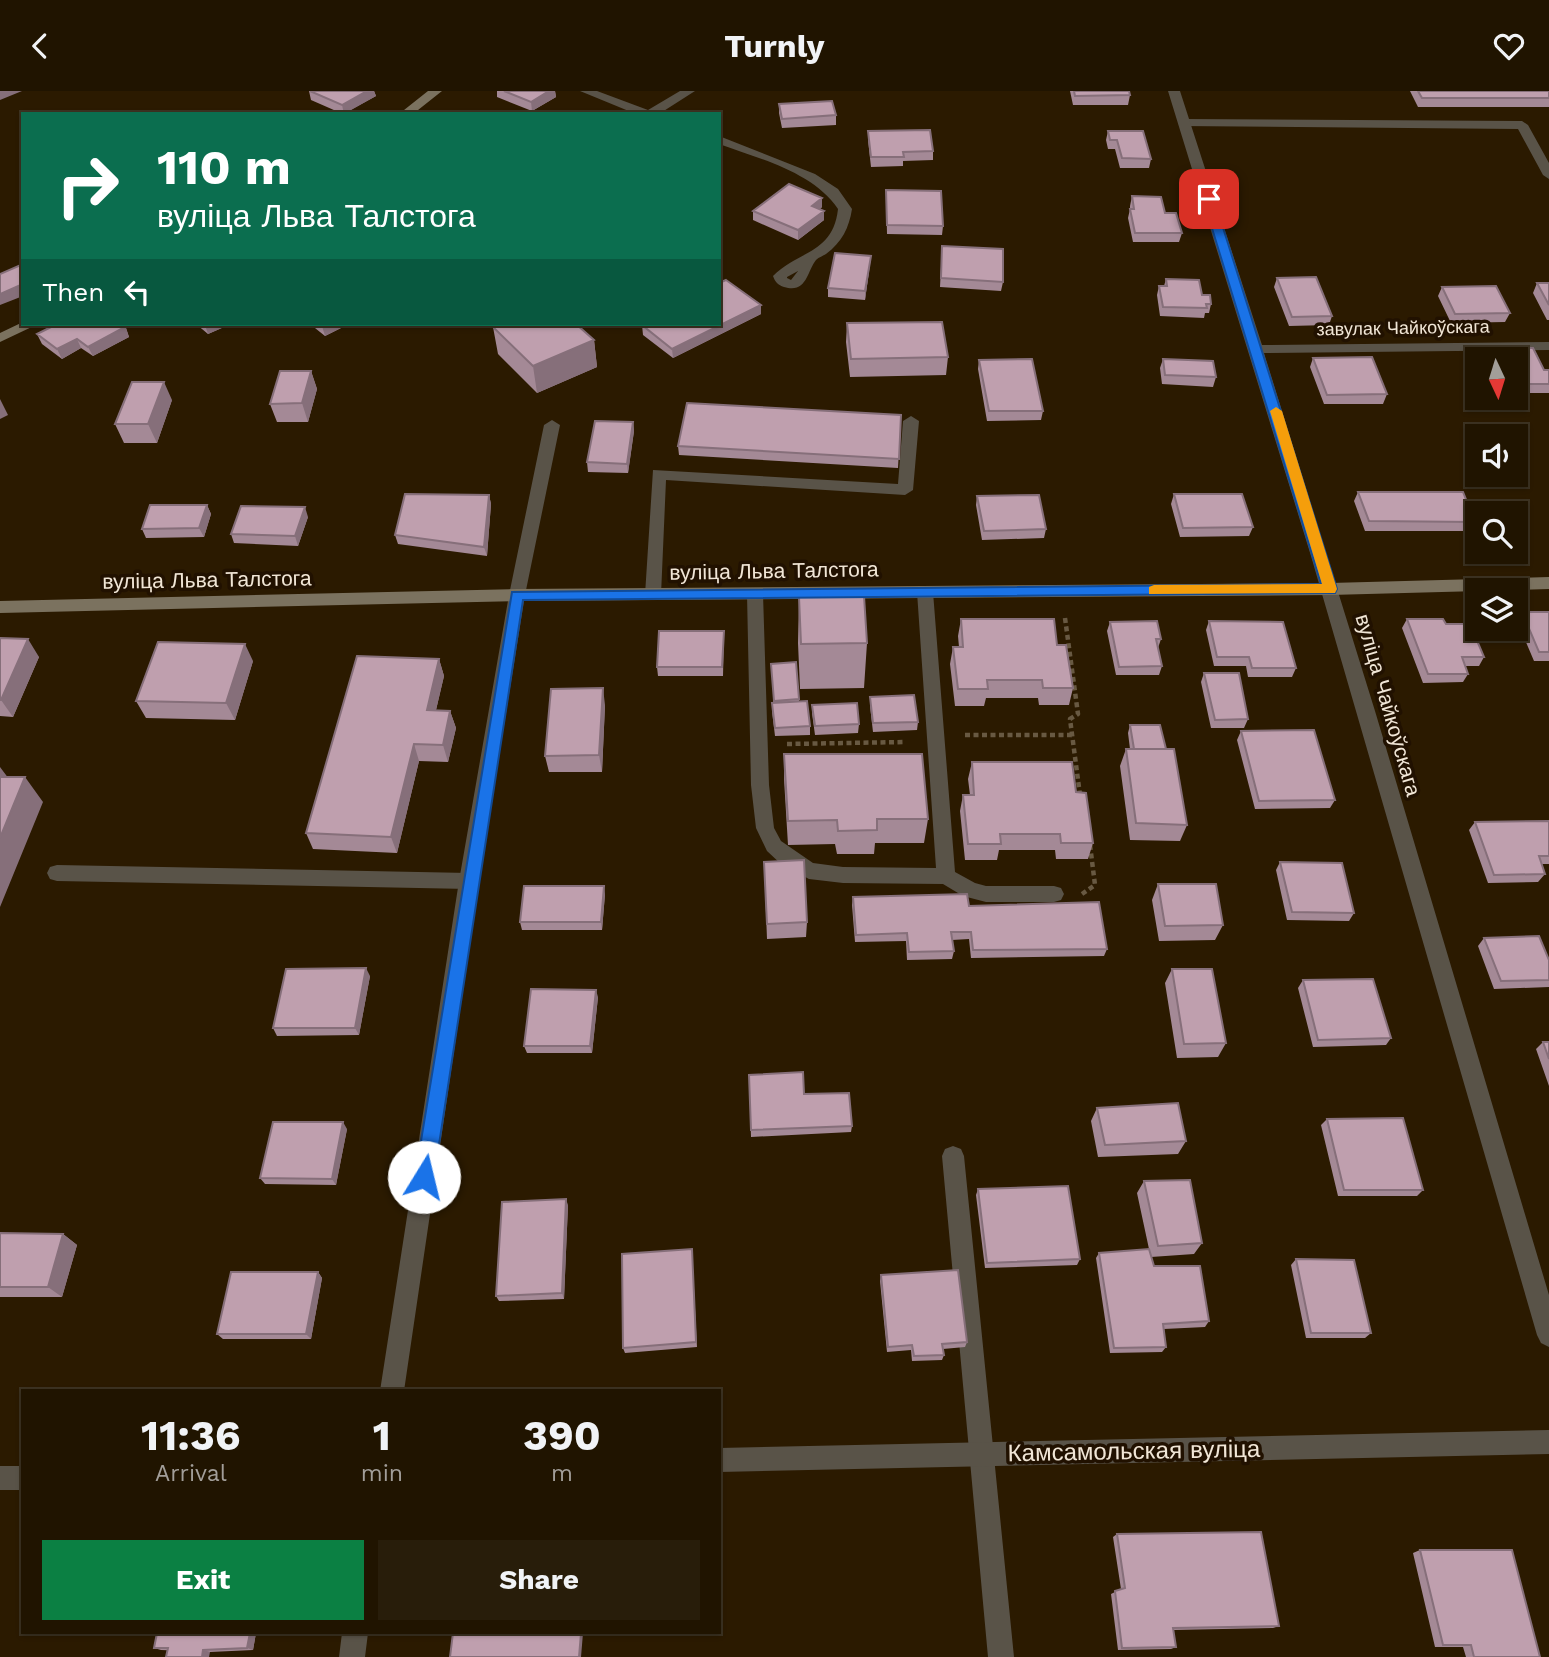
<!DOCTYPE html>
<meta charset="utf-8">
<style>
:root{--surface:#201400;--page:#281d0a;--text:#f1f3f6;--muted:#a29e99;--line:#3d3322;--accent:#0b8043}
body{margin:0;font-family:"Work Sans",sans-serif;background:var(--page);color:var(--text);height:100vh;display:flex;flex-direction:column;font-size:26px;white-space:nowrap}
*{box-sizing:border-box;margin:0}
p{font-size:23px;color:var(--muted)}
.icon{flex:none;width:38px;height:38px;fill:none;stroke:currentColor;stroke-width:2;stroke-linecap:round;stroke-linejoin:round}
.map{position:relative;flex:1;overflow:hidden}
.side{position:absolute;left:21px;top:1298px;width:700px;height:245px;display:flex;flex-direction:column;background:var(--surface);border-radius:0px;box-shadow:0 2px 5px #0004,0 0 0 2px var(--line)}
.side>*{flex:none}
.guide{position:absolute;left:21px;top:21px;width:700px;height:214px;border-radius:0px;box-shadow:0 2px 5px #0004,0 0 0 2px var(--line);background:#0b6e4f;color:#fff;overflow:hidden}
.needle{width:46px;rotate:176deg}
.tools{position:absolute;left:1465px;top:256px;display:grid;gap:14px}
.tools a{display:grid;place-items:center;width:63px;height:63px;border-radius:0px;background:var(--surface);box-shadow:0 2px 5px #0004,0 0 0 2px var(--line);font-size:35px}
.pin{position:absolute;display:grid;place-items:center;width:60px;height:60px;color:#fff;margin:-30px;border-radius:14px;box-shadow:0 4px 10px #0006}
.me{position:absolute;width:77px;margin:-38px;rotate:9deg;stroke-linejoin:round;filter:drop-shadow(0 0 5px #0008)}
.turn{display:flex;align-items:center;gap:24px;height:147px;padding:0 21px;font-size:32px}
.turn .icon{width:91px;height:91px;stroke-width:2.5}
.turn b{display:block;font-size:49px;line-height:60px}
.then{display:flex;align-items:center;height:66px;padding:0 21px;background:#0003;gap:14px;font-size:26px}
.eta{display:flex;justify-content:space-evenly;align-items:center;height:119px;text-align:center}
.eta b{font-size:42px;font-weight:700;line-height:49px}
.cta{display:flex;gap:14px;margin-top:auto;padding:14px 21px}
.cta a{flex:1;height:80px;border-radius:0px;background:var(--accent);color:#fff;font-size:28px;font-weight:700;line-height:80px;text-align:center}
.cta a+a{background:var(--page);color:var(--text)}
header{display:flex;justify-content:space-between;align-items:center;height:91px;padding:0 21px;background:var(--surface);font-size:32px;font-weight:700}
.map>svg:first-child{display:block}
</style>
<header><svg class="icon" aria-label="back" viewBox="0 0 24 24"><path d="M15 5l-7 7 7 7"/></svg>Turnly<svg class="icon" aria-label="heart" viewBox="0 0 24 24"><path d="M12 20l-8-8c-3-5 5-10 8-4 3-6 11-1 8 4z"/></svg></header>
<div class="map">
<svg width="1549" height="1566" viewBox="0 0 1549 1566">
<rect width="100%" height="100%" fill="#2b1a00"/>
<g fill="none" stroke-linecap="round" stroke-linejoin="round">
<path stroke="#685942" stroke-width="4.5" stroke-dasharray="5 3.5" stroke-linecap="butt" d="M1065 527 1078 623 1070 628 1080 704
M965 644H1072
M787 653 905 651
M1082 803 1095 794 1090 754"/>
<path fill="#595348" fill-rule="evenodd" d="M1184 28 1522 30 1528 34 1549 72V88L1543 84 1518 38 1180 35 1178 32Z
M911 325 919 330 913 399 905 404 666 389 661 504 659 508H647L645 504 653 379 898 393 903 330Z
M552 329 560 334 525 504 517 510 509 504 544 334Z
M925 495 933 501 955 781 975 792 986 795H1054L1061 797 1064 803 1061 809 1054 811H986L963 805 943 793 843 792 809 788 782 774 767 760 756 737 751 694 747 503 755 497 763 503 769 694 774 737 781 750 813 772 843 776 936 777 917 501Z
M57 774 469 782 476 784 479 790 476 796 469 798 57 790 50 788 47 782 50 776Z
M953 1055 961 1058 964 1065 1014 1566H988L942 1065 945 1058Z"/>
<path fill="#595348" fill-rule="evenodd" d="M580 0H597L648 19 680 0H695L659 23H636Z
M1168 0H1180L1262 254 1549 251V259L1264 262 1375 620 1549 1204V1256L1541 1252 1537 1244 1311 465Z
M719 45 815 83 838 98 852 118C849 137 842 151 826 163 823 165 819 166 816 169 807 180 807 203 784 196 778 194 775 191 773 185 799 159 833 163 838 118 813 81 760 68 719 53ZM798 180 791 189 787 187V186Z
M517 498 525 504 479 790 404 1300H380L459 790 509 504Z
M1549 1339V1363L719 1381V1357Z
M0 1375H23V1399H0Z
M342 1542H368L365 1566H339Z"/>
<path fill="#7b725f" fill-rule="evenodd" d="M428 0H442L413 23H399Z
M23 231 38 233 0 251V242Z
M1549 486V498L1330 504 517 510 0 522V510L517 498 1330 492Z"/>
</g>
<path fill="#a48996" d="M309 0H374L376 5 343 23 311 9Z
M497 0H555L556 6 532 20 497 6Z
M1070 0H1129L1130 4 1128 14H1073Z
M1410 0H1549V16H1418Z
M779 13 836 24V34L782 37 779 22Z
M868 40 933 60V69L903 70V75L871 76 868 49Z
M1108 40 1151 68 1149 77H1120L1115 58H1108L1106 49Z
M886 99 943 135 942 144 887 143Z
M1132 105 1182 142 1179 151H1133L1128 127 1130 118V115Z
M822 107V116L820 118 824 129 798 149 753 129V120Z
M942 155 1003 191 1001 200 940 196Z
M871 165 865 209 828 206V197Z
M1277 187 1332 225 1329 234 1289 235 1274 196Z
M1166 188 1202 204 1211 213 1209 222H1205L1204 227 1160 225 1157 204 1159 195H1164Z
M1537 192H1549V229H1547L1533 202Z
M1442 196 1510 222 1505 231 1451 232 1438 205Z
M761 223 673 267 643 244 642 234Z
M847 232 948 266 946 284 850 286 846 251Z
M57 233H134L126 237 129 246 93 265 81 257 62 268 42 253 37 243Z
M196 233H231L208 243Z
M310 233H349L325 245Z
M493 236 594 249 597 276 537 302 498 263Z
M1492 256 1544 279H1549V302H1516V268H1488V266Z
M1313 267 1387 303 1383 313H1324L1310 276Z
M1163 268 1216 286 1213 296 1162 293 1160 277Z
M979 269 1043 320 1041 329 987 330 978 278Z
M311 280 317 298 308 331H277L270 313Z
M172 309 157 352H124L115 333Z
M901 324 898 377 679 364 678 355Z
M633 331 634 340 628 382 588 381 587 371Z
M1358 401 1475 431 1470 440H1365L1354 410Z
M1174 403 1253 436 1249 445 1180 446 1171 413Z
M489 404 491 413 487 465 398 453 395 444Z
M977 405 1046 438 1044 447 982 449 976 414Z
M207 414 211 423 204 446 146 447 142 438Z
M308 426 298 455 234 452 231 443Z
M799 506 867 552 864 597 800 598 798 552Z
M1522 521H1549V570H1534L1517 530Z
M961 528 1057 554 1073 597 1069 614H1039L1038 607H986L984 615H955L950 573 953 556H959L958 545Z
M1407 528 1446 533 1484 566 1479 575H1465L1468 583 1463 591 1423 592 1402 537Z
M1209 530 1296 577 1292 586H1248L1246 575H1214L1206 539Z
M1110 531 1161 548 1158 557 1162 575 1159 584H1116L1107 540Z
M724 540 723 585H658L657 576Z
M0 547 39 566 13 626 0 625Z
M439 568 444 585 436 619 450 620 456 637 448 671 419 670 397 762 313 758 306 742Z
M253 570 235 629 146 627 136 610Z
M796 571 799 610 810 635V644L775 645 772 620V612H774L771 573Z
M1204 582 1248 628 1244 637H1211L1201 591Z
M870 606 918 631 917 639 873 641 870 615Z
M605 614 602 681H549L545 665Z
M812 614 859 633 858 642 815 644 812 622Z
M1130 634 1166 658 1187 734 1180 750 1130 749 1120 675 1126 658H1130L1128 642Z
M1241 640 1335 709 1330 717 1255 718 1237 649Z
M784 663 928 728 924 752H875L874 763H837L835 753 788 754 784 688Z
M972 671 1076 701 1093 752 1088 768H1056L1055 759H999L997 769H965L960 720 963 704H970L968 688Z
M1549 730V773H1542L1545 783 1538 791 1488 792 1469 739 1475 731Z
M764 771 807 831 806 846 767 848Z
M1280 771 1354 822 1349 830 1287 829 1276 779Z
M1158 793 1223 834 1215 849 1159 850 1152 809Z
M605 803 602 839H522L520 831Z
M853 806 969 815 1107 858 1104 865 971 867 969 848 952 849 954 860 952 868 907 869 906 850 855 851 852 814Z
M1484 847 1549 869V896L1494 898 1478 855Z
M1172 878 1226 952 1218 966 1177 967 1165 892Z
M370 885 359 944 277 945 273 937Z
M1303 889 1391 947 1386 954 1313 956 1298 897Z
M598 906 592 962H527L524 955Z
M1543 951H1549V995L1536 958Z
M749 984 852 1035 851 1041 751 1046Z
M1097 1017 1186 1050 1178 1063 1098 1066 1091 1030Z
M1327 1028 1423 1099 1417 1105H1338L1321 1034Z
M347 1038 336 1094 265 1093 260 1087Z
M1144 1090 1202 1152 1194 1163 1151 1166 1154 1175 1209 1230 1205 1236 1164 1238 1166 1256 1162 1261 1110 1262 1096 1167 1099 1162 1149 1158 1137 1102Z
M978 1098 1080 1168 1077 1174 985 1177 976 1104Z
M568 1114 564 1208 499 1210 496 1205Z
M0 1142 63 1143 77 1154 62 1206H0Z
M692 1158 697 1256 625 1262 623 1257Z
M1296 1168 1371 1242 1365 1247H1306L1291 1174Z
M318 1181 322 1187 311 1248H223L217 1243Z
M881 1184 967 1251 965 1256 943 1258 944 1264 942 1269 912 1270 911 1259 887 1261 880 1190Z
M1117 1443 1279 1535 1273 1537 1173 1539 1176 1556 1171 1558 1118 1559 1111 1503 1121 1498 1113 1446Z
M1420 1459 1540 1566H1466L1463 1556H1435L1413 1462Z
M157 1542H256L253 1559 210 1561 161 1559 154 1557Z"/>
<path fill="#866f7a" d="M0 0H22L0 9Z
M367 0H374L376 5 344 23 342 14Z
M549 0H555L556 6 532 20 531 11Z
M822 107V116L812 124V115Z
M824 120V129L798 149V139Z
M871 165 870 174 865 209V200Z
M23 193V205L0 214V203Z
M761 214V223L673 267 672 258Z
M124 233H134L126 237 129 246 93 265 88 256Z
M207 233H231L208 243 205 234Z
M328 233H349L325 245 322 235Z
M77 248 81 257 62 268 57 258Z
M594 249 597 276 537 302 533 275Z
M311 280 317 298 308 331 302 312Z
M164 291 172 309 157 352 148 333Z
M0 308 8 324 0 328Z
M633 331 634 340 628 382 627 373Z
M489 404 491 413 487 465 484 456Z
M207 414 211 423 204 446 199 437Z
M305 416 308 426 298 455 295 445Z
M28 548 39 566 13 626 1 609Z
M245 553 253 570 235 629 226 612Z
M439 568 444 585 432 636 427 619Z
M603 597 605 614 602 681 599 664Z
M450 620 456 637 448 671 443 654Z
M414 653 419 670 397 762 391 746Z
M0 676 9 688 0 708Z
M25 686 43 711 0 816V747Z
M604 795 605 803 602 839 601 831Z
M366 877 370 885 359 944 355 937Z
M596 899 598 906 592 962 590 955Z
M343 1031 347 1038 336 1094 332 1088Z
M566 1108 568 1114 564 1208 562 1202Z
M63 1143 77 1154 62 1206 48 1196Z
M318 1181 322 1187 311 1248 306 1243Z
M250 1542H256L253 1559 247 1557Z
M581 1542H583L581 1566H579Z
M203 1559 210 1561 209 1566H202Z"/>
<path fill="#bf9fae" stroke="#866f7a" stroke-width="2" d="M310 0H367L342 14Z
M504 0H549L531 11Z
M1074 0H1129L1130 4 1075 5Z
M1418 0H1549V7H1422Z
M832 10 836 24 782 28 779 13Z
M930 39 933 60 903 61 904 66H871L868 40Z
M1108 40H1143L1151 68 1122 67 1117 49H1110Z
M789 93 822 107 812 115 824 120 798 139 753 120Z
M886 99 941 100 943 135 887 134Z
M1132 105 1161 106 1165 122H1176L1182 142H1135L1130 118H1134Z
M942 155 1003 158V191L941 187Z
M835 162 871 165 865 200 828 197Z
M23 173V193L0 203V183Z
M1316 186 1332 225 1292 226 1277 187Z
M1166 188 1199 189 1202 204H1210L1211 213H1206L1207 217 1163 216 1159 195H1167Z
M726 189 761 214 672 258 642 234 645 233H719V192Z
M1537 192H1549V214Z
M1496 195 1510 222 1455 223 1442 196Z
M942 231 948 266 851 268 847 232Z
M57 233H124L125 236 88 256 77 248 57 258 37 243Z
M501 233H576L594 249 533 275 493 236Z
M1492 256 1533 257 1544 279H1549V293H1516V268H1497Z
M1372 266 1387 303 1327 304 1313 267Z
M1032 268 1043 320H989L979 269Z
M1163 268 1213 270 1216 286 1165 284Z
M280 280H311L302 312 270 313Z
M132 291H164L148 333H115Z
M687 312 901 324 899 368 678 355Z
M595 330 633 331 627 373 587 371Z
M1358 401H1463L1475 431 1369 430Z
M405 403 489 404 484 456 395 444Z
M1174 403H1242L1253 436 1183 437Z
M1039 404 1046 438 984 440 977 405Z
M150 414H207L199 437 142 438Z
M241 415 305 416 295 445 231 443Z
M864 505 867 552 801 553 799 506Z
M1522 521H1549V561H1539Z
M961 528H1054L1057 554H1066L1073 597H1043L1042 589H987L988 598H958L953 556H963Z
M1407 528H1443L1446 533H1470L1484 566H1462L1468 583H1428Z
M1157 530 1161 548H1156L1162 575 1119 576 1110 531Z
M1209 530 1283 531 1296 577H1252L1249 566H1217Z
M659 540H724L722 576H657Z
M0 547 28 548 1 609H0Z
M158 551 245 553 226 612 136 610Z
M357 565 439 568 427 619 450 620 443 654 414 653 391 746 306 742Z
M796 571 799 608 774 610 771 573Z
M1204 582H1239L1248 628 1215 629Z
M603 597 599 664 545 665 551 598Z
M914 604 918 631 873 632 870 606Z
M807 610 810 635 775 637 772 612Z
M857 612 859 633 815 635 812 614Z
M1130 634H1160L1166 658H1134Z
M1314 639 1335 709 1259 710 1241 640Z
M1126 658H1174L1187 734 1136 732Z
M784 663H922L928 728H877V739L838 740 837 729 788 730Z
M972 671H1072L1076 701 1086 702 1093 752H1061L1060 743H1000L1001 753H968L963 704H974Z
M0 686H25L0 747Z
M1549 730V765H1539L1545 783 1494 784 1475 731Z
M804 769 807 831 767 833 764 771Z
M1280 771 1342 772 1354 822 1292 821Z
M1158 793H1216L1223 834 1165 835Z
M524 795H604L601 831H520Z
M967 803 969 815 1099 811 1107 858 973 859 971 841H951L954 860 909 861 907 842 856 844 853 806Z
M1539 845 1549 869V889L1501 890 1484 847Z
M366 877 355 937H273L286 878Z
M1172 878H1212L1226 952 1184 953Z
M1373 888 1391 947 1318 949 1303 889Z
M531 898 596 899 590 955H524Z
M1543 951H1549V968Z
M803 981 804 1003 849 1002 852 1035 751 1039 749 984Z
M1178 1012 1186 1050 1105 1054 1097 1017Z
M1403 1027 1423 1099H1344L1327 1028Z
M273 1031H343L332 1088 260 1087Z
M1190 1089 1202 1152 1158 1155 1144 1090Z
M1068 1095 1080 1168 987 1172 978 1098Z
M566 1108 562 1202 496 1205 502 1111Z
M0 1142 63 1143 48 1196H0Z
M692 1158 696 1251 623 1257 622 1163Z
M1149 1158 1154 1175H1200L1209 1230 1163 1233 1166 1256 1114 1257 1099 1162Z
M1296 1168 1354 1169 1371 1242H1311Z
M958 1179 967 1251 942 1253 944 1264 914 1265 912 1254 888 1256 881 1184Z
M231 1181H318L306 1243H217Z
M1261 1441 1279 1535 1173 1537 1176 1556 1122 1557 1115 1500 1125 1497 1117 1443Z
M1420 1459H1512L1540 1566H1474L1471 1554H1443Z
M157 1542H250L247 1557 203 1559 202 1566H166L168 1557H154Z
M453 1542H581L579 1566H450Z"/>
<path fill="#1a73e8" stroke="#114b97" stroke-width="2" d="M1209 104 1214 108 1337 498 1335 502 523 509 434 1086 431 1092 424 1094 418 1092 415 1086 512 501 1321 493 1203 108Z"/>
<path fill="#f59e0b" d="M1276 316 1282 320 1337 498 1335 502 1149 503V496L1154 494 1322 493 1270 320Z"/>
<g text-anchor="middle" stroke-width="7" stroke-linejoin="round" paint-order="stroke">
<g font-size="18" fill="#f1e6d6" stroke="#211100">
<text transform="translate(1403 237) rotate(-1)" y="6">завулак Чайкоўскага</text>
</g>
<g font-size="21" fill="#f1e6d6" stroke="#211100">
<text transform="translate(774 480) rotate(-1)" y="7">вуліца Льва Талстога</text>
<text transform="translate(207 489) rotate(-1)" y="7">вуліца Льва Талстога</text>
<text transform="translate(1388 614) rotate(74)" y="7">вуліца Чайкоўскага</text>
</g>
<g font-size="24" fill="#f1e6d6" stroke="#211100">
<text transform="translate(1134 1360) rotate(-1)" y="8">Камсамольская вуліца</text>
</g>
</g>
</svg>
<div class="tools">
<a><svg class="needle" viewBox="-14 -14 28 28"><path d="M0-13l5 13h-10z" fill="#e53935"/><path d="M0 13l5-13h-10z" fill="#a29e99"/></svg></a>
<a><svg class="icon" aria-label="sound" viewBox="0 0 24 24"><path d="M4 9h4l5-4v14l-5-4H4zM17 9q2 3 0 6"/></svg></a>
<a><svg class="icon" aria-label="search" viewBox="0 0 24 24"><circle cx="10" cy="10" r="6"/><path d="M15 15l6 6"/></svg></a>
<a><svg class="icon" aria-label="layers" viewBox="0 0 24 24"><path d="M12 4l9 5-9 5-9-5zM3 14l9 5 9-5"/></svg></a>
</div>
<div class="pin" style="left:1209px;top:108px;background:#d93025"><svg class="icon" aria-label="arrive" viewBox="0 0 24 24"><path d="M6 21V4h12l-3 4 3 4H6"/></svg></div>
<svg class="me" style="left:424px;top:1086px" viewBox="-20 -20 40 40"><circle r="19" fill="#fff"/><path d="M0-13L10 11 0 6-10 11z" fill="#1a73e8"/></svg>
<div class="guide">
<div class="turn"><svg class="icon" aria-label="right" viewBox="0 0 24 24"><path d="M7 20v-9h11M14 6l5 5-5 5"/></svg><div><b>110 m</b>вуліца Льва Талстога</div></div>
<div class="then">Then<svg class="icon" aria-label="left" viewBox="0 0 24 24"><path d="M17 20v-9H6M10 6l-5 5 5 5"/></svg></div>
</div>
<section class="side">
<div class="eta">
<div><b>11:36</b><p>Arrival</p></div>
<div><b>1</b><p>min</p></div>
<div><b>390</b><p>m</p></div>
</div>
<div class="cta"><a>Exit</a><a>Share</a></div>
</section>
</div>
